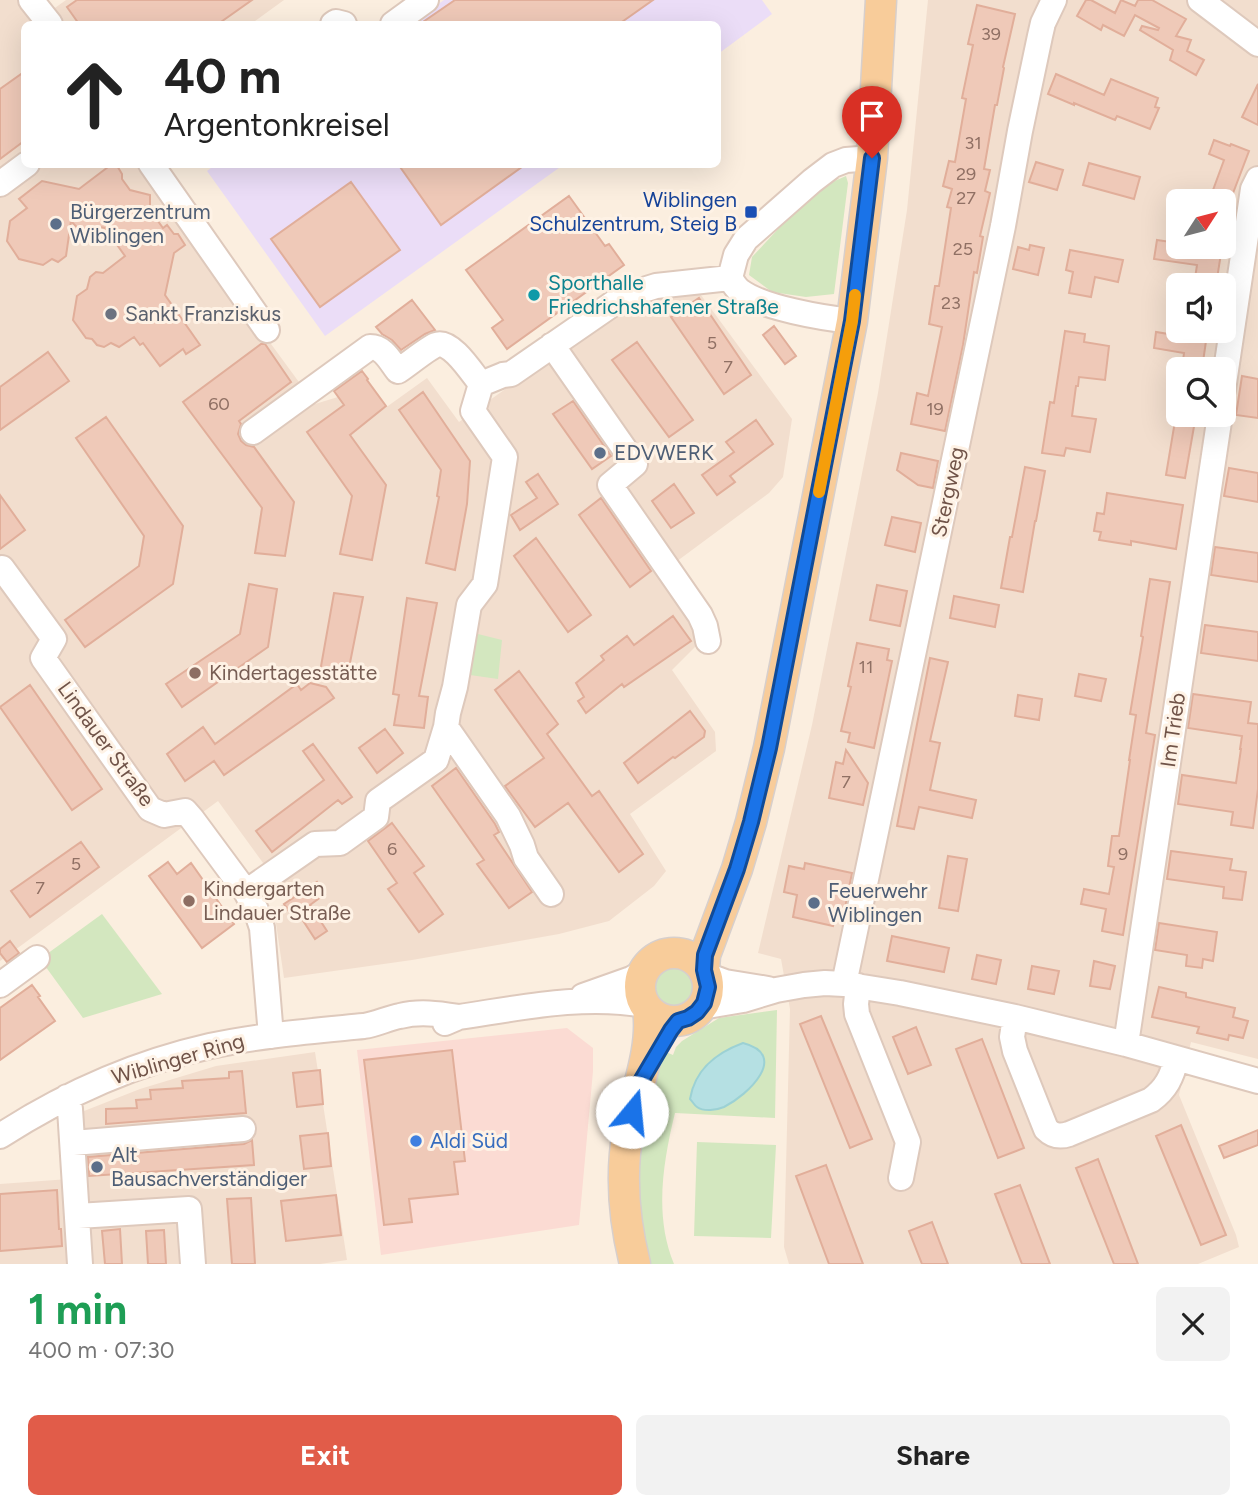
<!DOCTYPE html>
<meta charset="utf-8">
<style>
:root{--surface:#fff;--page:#f2f2f2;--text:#222;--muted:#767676;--accent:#e15c49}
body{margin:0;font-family:Figtree,sans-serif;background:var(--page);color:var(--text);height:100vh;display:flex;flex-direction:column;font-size:26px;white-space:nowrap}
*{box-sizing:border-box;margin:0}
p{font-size:23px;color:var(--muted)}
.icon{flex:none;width:38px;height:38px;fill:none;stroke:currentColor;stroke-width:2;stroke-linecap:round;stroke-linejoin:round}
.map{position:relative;height:1264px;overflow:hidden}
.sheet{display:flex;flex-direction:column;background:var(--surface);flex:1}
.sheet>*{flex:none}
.guide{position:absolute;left:21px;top:21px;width:700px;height:147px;border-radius:10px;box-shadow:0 7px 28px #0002;background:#fff;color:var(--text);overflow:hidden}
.needle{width:46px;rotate:54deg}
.controls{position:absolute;left:1166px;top:189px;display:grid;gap:14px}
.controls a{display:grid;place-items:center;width:70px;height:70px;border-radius:10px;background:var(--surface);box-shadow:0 7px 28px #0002;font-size:35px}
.pin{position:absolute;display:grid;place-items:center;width:60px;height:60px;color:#fff;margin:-72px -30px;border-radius:50% 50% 50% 0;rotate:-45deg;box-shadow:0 0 7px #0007}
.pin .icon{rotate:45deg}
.me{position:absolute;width:77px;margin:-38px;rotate:17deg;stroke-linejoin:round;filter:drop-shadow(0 0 5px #0008)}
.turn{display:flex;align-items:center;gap:24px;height:147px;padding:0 28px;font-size:32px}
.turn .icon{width:91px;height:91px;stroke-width:2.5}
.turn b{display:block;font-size:49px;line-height:60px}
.round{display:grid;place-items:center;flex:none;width:74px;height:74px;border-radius:10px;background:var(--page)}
.headline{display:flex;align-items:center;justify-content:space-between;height:119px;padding:0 28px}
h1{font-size:42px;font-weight:700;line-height:52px;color:#1e9e55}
.action{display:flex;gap:14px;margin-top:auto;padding:14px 28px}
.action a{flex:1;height:80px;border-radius:10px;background:var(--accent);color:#fff;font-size:28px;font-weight:700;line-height:80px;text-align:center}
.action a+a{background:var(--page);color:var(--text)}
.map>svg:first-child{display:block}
</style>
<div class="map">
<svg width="1258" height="1264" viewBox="0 0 1258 1264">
<rect width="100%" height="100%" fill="#fbeedf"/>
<path fill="#f2dece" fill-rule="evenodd" d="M0 0H18L34 23 66 0H284L251 24H24V164L140 165 315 404 338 397 360 426 427 378 459 422 587 331 648 301 698 291 792 419 783 477 769 493 661 573 698 631 696 646 672 670 715 732 716 751 630 814 666 871 654 886 609 921 559 934 412 960 284 978 274 910 290 900 218 801 0 961Z
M928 0H1258V1059L1191 1042 1179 1095 1236 1235 1239 1247 1198 1264H789L784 1247 790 1009 781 959 758 953 812 725 878 393 907 210ZM1178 201H1223V247H1178ZM1178 285H1223V331H1178ZM1178 369H1223V415H1178Z
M315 1052 347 1260 320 1264H0V1184L83 1178 79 1113 140 1089 216 1066Z"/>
<path fill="#fbdbd3" d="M567 1028 593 1048V1071L579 1225 381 1255 357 1050Z"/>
<path fill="#ebddf7" d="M444 0H762L772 14 718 54V24H410Z
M216 164 563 165 325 336 207 171Z"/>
<path fill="#d3e7bf" d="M846 176 848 183 834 294 806 297 772 292 749 275 752 257 796 210 830 183Z
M470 632 502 640 498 679 463 674Z
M102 914 162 994 83 1018 40 959Z
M647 986a26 26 0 1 1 52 0a26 26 0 1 1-52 0Z
M777 1010 775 1118 675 1113C663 1162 654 1216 674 1264H648L639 1223 637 1153 653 1083 666 1052 673 1055 676 1047 682 1041 719 1018Z
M697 1142 776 1145 771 1238 694 1236Z"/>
<path fill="#b5e0e3" stroke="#9cd1d4" stroke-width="2" d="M743 1043C790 1055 748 1095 724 1107 717 1110 704 1112 697 1107 694 1105 693 1102 690 1099 695 1069 716 1053 743 1043Z"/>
<path fill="#efc9b8" stroke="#e1ae9a" stroke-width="2" d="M77 0H252L218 24H79L67 7Z
M455 0H653L619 24H420Z
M1086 0H1091L1115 13 1121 0 1135 6 1138 0H1152L1186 19 1176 36 1191 40 1187 51 1204 60 1196 75 1170 60 1173 50 1140 30 1142 26 1158 30 1159 28 1135 15 1124 36 1103 25 1101 30 1077 16Z
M977 5 1015 14 1003 67 1004 68 997 105H995L984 169 990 170 985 191 990 193 980 236 983 237 977 273 974 272 963 345 945 431 911 424 917 393 928 396 942 327 929 324 935 286H939L951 208 947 207 952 189 943 186 949 161 955 162 966 99 962 98 973 45 968 44Z
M24 72V141L0 159V89Z
M1056 74 1104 95 1111 79 1158 98 1155 107 1159 108 1150 129 1117 116 1115 120 1074 103V105L1048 94Z
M1258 84V125L1242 117Z
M1214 140 1230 146 1231 144 1249 151 1230 201H1209L1224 160 1209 154Z
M1036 162 1063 170 1057 190 1029 182Z
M1089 163 1140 177 1134 199 1083 185Z
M112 164H116L122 174V179L130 190 150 195V210L163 228 167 225 174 234H178L185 245 174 253 165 295 200 345 186 354 183 349 160 366 143 343 140 345 134 337 119 347 111 343 104 347 97 345 92 339 86 338 73 320 77 296 87 289 90 277 96 272 103 273 125 256 105 228 94 226 83 234 71 221 66 256 58 262 52 259 43 265 19 259 7 241 10 221 27 208 19 199 42 181 79 189Z
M398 164H526L441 225Z
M351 182 400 250 320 307 271 239Z
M569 196 605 246 609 244 624 265 507 349 492 328 503 320 466 270Z
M1157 240 1178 243V247H1222L1216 285H1194L1197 265 1154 259Z
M1030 245 1044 248 1038 275 1013 269 1018 247 1029 250Z
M1070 250 1123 260 1118 282 1095 277 1091 297 1069 293 1073 272 1066 270Z
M699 298 751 375 724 394 671 317Z
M412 300 435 330 425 334 401 350 392 340 382 334 376 327Z
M774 326 796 356 785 364 763 335Z
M1065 331 1085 334 1084 342 1109 346 1105 380 1079 377 1078 386H1076L1072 416 1096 419 1090 452 1066 448 1064 456 1042 453 1050 402 1054 403Z
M1187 331 1207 334 1202 369H1182L1184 353 1154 348 1156 332 1187 337Z
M637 342 693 420 669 437 612 360Z
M261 344H265L291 382 239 421 241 424 238 434 241 441 246 445 254 447 294 502 285 556 255 553 262 508 183 402Z
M48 352 69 381 0 430V387Z
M362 371 368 379 367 380 386 406 350 435 386 485 372 560 340 554 352 496 307 432 344 405 334 391Z
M1242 376 1258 379V418L1236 415Z
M423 392 470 461 467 504 455 570 426 563 439 497 437 496 441 470 399 410Z
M573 401 611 456 592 469 553 414Z
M1176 415H1196L1185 478 1166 475Z
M106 417 183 526 173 584 85 647 65 620 139 566 144 536 76 438Z
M756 420 773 444 730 476 735 482 717 495 702 475 734 452 726 442Z
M901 453 938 461 933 488 918 485 897 470Z
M1025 467 1045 471 1036 521H1035L1023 592 1001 588 1010 537H1012Z
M1229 468 1258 473V502L1224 496Z
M538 474 558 504 520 530 511 515 537 498 526 482Z
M674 484 694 513 671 528 652 501Z
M1107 493 1183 505 1176 549 1131 541V545L1099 540 1101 532 1094 531 1097 513 1104 514Z
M0 495 25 530 0 549Z
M601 498 651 571 630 587 579 515Z
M892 517 921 523 915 552 885 545Z
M536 538 591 615 568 632 514 556Z
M1215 547 1258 553V582L1211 575Z
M1150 579 1170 582 1146 733 1155 735 1123 935 1102 931 1106 909 1081 904 1084 889 1109 894 1114 867 1108 866 1112 836H1119L1130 760H1129L1136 715 1130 714 1143 637 1141 636Z
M249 584 277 589 268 647 182 707 166 684 240 634Z
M877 585 907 591 900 626 870 620Z
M334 593 363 597 347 678 320 672Z
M954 596 999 605 995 627 950 618Z
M407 598 437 603 419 696 428 697 424 728 394 725 399 695 393 694Z
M673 616 691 641 624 687 622 684 586 713 578 701 584 697 576 683 604 660 601 656 627 636 634 645Z
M1205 625 1258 632V661L1201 653Z
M857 643 889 649 887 660 892 661 874 748 848 742 850 733 841 731 851 687 848 686Z
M930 658 948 662 930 741 940 743 930 790 976 800 972 818 919 807 914 829 897 826Z
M519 671 558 724 547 734 592 796 599 791 643 854 619 872 568 803 535 827 505 786 544 758 495 690Z
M1079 674 1106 679 1101 701 1075 696Z
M310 683 326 687 334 698 224 775 214 761 185 781 167 754 203 727 215 744 297 684 301 690Z
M30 685 102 789 72 810 0 707Z
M1193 694 1251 702 1248 723 1258 724V789L1253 828 1231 825 1233 812 1178 804 1182 775 1236 783 1241 749H1240L1242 736 1188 728Z
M1018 695 1042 699 1039 720 1015 716Z
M690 711 705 731 704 737 675 758 673 757 638 783 624 763Z
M385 729 403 753 377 773 359 748Z
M313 744 352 797 342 804 338 800 272 852 256 831 324 780 303 751Z
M846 750 868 783 863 805 829 798 836 762 843 764Z
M456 768 495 824 499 832 494 835 532 892 509 908 477 864 484 860 432 786Z
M392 823 424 866 414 873 443 914 419 932 388 889 397 883 368 841Z
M81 842 99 867 30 917 11 891Z
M1171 851 1232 859 1230 870 1246 872 1242 900 1223 898 1224 887 1167 879Z
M948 856 967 859 958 911 939 908Z
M168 862 177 874 191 863 234 924 202 948 149 876Z
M805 863 852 873 844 913 836 912 833 926 793 917 797 895 784 892 789 866 804 869Z
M317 882 325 894 310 905 327 931 315 939 298 913 293 917 284 904Z
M1159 923 1217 932 1213 961 1203 959 1202 968 1186 966 1187 955 1155 950Z
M892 936 949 948 944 972 887 961Z
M10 941 19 953 7 962 0 953V949Z
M977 955 1001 960 996 984 972 979Z
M1094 961 1115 966 1110 989 1090 986Z
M1032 966 1059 971 1054 994 1028 989Z
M32 985 40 996 38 997 55 1021 0 1060V1008Z
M1159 987 1186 993V997L1235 1008 1233 1017 1248 1021 1243 1038 1229 1035 1228 1040 1197 1033 1199 1027 1152 1017Z
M821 1016 872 1139 850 1148 800 1024Z
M916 1027 931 1065 908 1074 893 1037Z
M982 1039 1024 1148 998 1158 956 1049Z
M452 1050 465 1161 454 1162 458 1194 409 1199 412 1222 384 1225 364 1060Z
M320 1070 323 1104 297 1107 293 1073Z
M242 1071 246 1113 106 1124V1109L137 1108 136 1100 151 1099 150 1090 183 1088 182 1081 229 1078V1072Z
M1181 1125 1226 1235 1201 1245 1156 1136Z
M1258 1130V1145L1224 1158 1219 1146Z
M328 1133 331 1166 304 1169 300 1136Z
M252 1140 254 1165 89 1176 88 1157 244 1144Z
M1098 1159 1138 1264H1114L1076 1168Z
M826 1165 863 1264H829L796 1176Z
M1020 1185 1050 1264H1022L995 1194Z
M57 1190 59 1229H61L62 1246 0 1251V1194Z
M336 1195 341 1235 286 1241 281 1201Z
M251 1198 255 1264H232L227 1199Z
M932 1222 948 1264H922L909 1231Z
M120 1229 122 1264H105L102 1231Z
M164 1230 166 1264H148L146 1231Z"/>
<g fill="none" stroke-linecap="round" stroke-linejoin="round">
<defs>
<path id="minor" d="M31 0 50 24
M1200 0 1258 44
M333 24 336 22 344 24
M393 24 426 0
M151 164 267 330
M0 184 27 164
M852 321C823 318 763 308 740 291 736 288 733 283 730 278L736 255 746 239 812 181 833 165 846 160 872 158
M552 345 635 464 610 485 700 615 705 626 708 641
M481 384 503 375 511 374 624 296 656 286 730 278
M1223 390 1253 189 1258 179
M253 432 370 347C384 347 390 361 398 371 406 366 428 348 436 345 451 339 472 373 481 384
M2 568 54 639 43 658 150 809 164 815 185 811 192 819 246 892 256 910 262 928 271 1036
M446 727 508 816 522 845 526 858 551 894
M246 892 315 844 340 843 376 817 378 801 436 760 446 727 448 713 455 687 469 605 485 584 505 457 473 411 481 384
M706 975 725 982 768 989
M844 984 1003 226 1020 131 1040 36 1043 23 1054 0
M0 985 37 958
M858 986 856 1004 857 1014 908 1142 901 1178
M583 996 631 979 642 973
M701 1007 743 1000 776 990 804 985 825 983 844 984 900 993 1015 1017 1126 1044 1258 1081
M1015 1017 1012 1037 1015 1051 1046 1129C1053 1136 1060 1137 1069 1134L1151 1100C1166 1089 1172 1077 1176 1059
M445 1023 459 1017C520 1008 583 994 645 1005
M1126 1044 1220 415
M67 1097 70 1109 80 1264
M0 1136C65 1094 135 1063 210 1046 261 1035 313 1031 364 1026 377 1024 388 1018 400 1016 420 1011 439 1014 459 1017
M73 1143 243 1129
M78 1216 189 1209 193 1264"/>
<path id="major" d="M640 987a34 34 0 1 1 68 0a34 34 0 1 1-68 0Z
M704 970 705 955 711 939 737 869 751 822 769 748 852 321 872 158 881 0
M635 1264C624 1220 620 1176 628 1131 635 1094 654 1047 648 1010"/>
</defs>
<use href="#minor" stroke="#dec9bc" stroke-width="28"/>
<use href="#major" stroke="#d7cfcc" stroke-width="33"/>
<use href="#minor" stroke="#fff" stroke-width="24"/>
<use href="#major" stroke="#f8cc9a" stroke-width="30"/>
</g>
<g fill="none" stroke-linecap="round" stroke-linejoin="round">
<defs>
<path id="route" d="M632 1112 641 1081 671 1030 678 1021 688 1018 697 1012 704 1003 708 987 704 970 705 955 737 869 751 822 769 748 852 321 872 158"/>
</defs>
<use href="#route" stroke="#114b97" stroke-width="18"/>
<use href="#route" stroke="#1a73e8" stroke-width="12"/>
<path stroke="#f59e0b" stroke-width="12" d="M819 492 852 321 855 295"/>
</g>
<rect fill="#1a4fb4" stroke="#fef2e5" stroke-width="2.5" x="744" y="205" width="14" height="14" rx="3.5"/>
<g fill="#5c6f8a" stroke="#fef2e5" stroke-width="2.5">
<circle cx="56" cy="224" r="7"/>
<circle cx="600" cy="453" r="7"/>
<circle cx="814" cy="903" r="7"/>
<circle cx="97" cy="1167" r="7"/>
</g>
<circle fill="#0f9aa8" stroke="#fef2e5" stroke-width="2.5" cx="534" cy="295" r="7"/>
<circle fill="#6b7280" stroke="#fef2e5" stroke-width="2.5" cx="111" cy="314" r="7"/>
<g fill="#8d6e63" stroke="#fef2e5" stroke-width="2.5">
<circle cx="195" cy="673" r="7"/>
<circle cx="189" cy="901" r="7"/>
</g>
<circle fill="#3f7fe0" stroke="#fef2e5" stroke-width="2.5" cx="416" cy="1141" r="7"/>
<g text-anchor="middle" stroke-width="6" stroke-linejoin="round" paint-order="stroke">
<g font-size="18" fill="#907064">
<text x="991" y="40">39</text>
<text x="973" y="149">31</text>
<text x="966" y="180">29</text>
<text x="966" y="204">27</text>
<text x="963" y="255">25</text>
<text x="951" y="309">23</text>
<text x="712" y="349">5</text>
<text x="728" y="373">7</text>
<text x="219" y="410">60</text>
<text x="935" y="415">19</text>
<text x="866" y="673">11</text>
<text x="846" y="788">7</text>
<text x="392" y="855">6</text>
<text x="1123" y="860">9</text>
<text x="76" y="870">5</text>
<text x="40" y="894">7</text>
</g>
<g font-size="21" fill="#164399" stroke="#fef2e5" text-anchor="end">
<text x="737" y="207">Wiblingen<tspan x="737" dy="24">Schulzentrum, Steig B</tspan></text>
</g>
<g font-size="21" fill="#4e5e75" stroke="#fef2e5" text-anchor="start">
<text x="70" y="219">Bürgerzentrum<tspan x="70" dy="24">Wiblingen</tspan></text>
<text x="614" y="460">EDVWERK</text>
<text x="828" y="898">Feuerwehr<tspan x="828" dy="24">Wiblingen</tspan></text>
<text x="111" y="1162">Alt<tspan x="111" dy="24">Bausachverständiger</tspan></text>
</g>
<g font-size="21" fill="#0d838f" stroke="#fef2e5" text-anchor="start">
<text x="548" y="290">Sporthalle<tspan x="548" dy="24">Friedrichshafener Straße</tspan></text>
</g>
<g font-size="21" fill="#5b616d" stroke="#fef2e5" text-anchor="start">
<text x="125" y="321">Sankt Franziskus</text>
</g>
<g font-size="21" fill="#705348" stroke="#fef2e5">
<text transform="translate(948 492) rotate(-78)" y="7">Stergweg</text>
<text transform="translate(1173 730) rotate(-82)" y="7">Im Trieb</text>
<text transform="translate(106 744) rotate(54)" y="7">Lindauer Straße</text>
<text transform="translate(178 1059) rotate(-16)" y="7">Wiblinger Ring</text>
</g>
<g font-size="21" fill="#785e54" stroke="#fef2e5" text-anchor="start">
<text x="209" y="680">Kindertagesstätte</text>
<text x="203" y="896">Kindergarten<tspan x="203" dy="24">Lindauer Straße</tspan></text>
</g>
<g font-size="21" fill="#366cbe" stroke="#fef2e5" text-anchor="start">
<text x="430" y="1148">Aldi Süd</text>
</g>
</g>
</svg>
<div class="controls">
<a><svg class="needle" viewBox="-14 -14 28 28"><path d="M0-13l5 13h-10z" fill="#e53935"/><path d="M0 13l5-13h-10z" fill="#767676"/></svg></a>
<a><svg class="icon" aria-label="sound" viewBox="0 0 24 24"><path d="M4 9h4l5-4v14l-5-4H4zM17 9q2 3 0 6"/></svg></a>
<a><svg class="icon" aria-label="search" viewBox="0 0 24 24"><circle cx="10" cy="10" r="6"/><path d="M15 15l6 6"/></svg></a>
</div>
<div class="pin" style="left:872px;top:158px;background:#d93025"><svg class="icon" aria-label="arrive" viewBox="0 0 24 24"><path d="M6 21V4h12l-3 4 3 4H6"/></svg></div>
<svg class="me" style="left:632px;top:1112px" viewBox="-20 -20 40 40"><circle r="19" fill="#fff"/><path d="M0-13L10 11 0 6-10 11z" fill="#1a73e8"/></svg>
<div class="guide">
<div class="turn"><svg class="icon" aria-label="ahead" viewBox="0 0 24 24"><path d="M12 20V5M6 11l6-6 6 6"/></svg><div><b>40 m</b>Argentonkreisel</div></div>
</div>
</div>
<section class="sheet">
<div class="headline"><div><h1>1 min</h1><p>400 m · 07:30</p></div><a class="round"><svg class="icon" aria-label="close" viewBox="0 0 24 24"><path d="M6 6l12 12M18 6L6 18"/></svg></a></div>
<div class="action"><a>Exit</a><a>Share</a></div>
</section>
